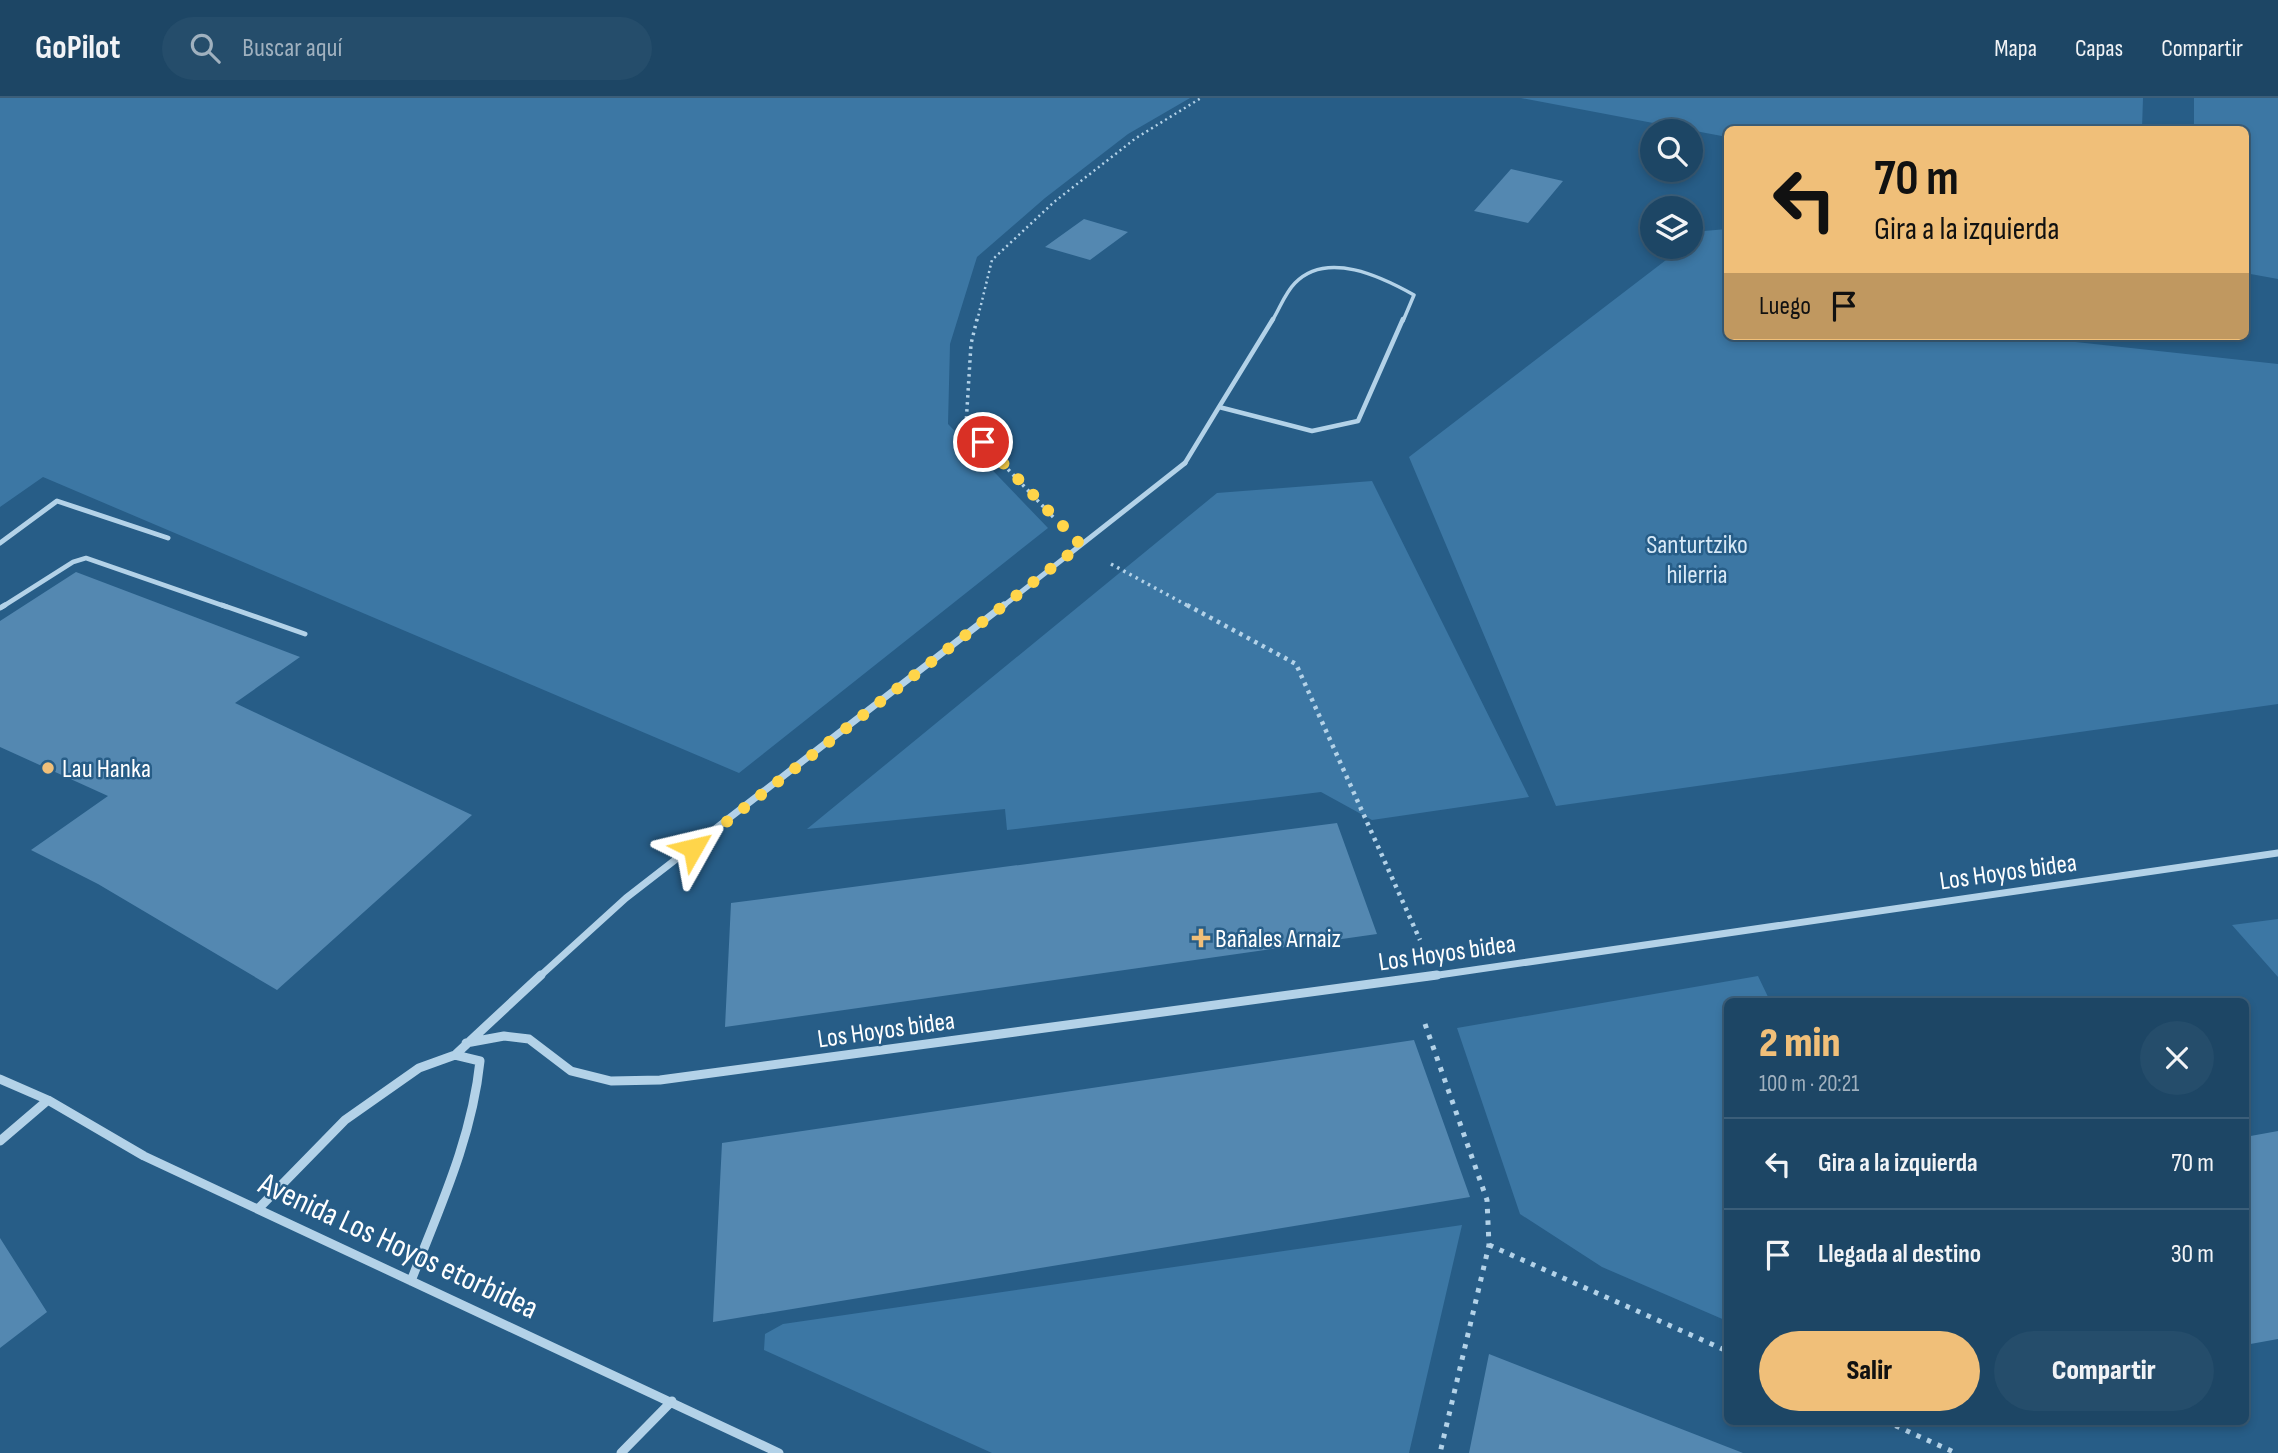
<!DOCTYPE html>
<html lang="es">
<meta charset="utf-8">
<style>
:root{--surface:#1d4665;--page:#254d6b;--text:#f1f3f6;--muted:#a0b1bf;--line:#3b5e79;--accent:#f0bf79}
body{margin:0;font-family:"Sofia Sans Condensed",sans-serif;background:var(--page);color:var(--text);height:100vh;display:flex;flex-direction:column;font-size:26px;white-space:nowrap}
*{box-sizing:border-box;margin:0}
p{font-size:23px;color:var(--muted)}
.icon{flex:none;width:38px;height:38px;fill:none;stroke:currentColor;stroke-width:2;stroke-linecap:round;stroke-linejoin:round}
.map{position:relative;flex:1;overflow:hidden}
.panel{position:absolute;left:1724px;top:900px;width:525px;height:427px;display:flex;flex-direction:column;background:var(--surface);border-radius:10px;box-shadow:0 4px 10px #0003,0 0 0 2px var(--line)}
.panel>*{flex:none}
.guide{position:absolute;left:1724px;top:28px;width:525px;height:214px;border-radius:10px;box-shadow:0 4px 10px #0003,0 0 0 2px var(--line);background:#f0bf79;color:#111;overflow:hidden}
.controls{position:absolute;left:1640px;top:21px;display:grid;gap:14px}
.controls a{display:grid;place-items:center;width:63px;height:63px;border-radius:50%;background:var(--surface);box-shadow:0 4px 10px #0003,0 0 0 2px var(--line);font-size:35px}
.pin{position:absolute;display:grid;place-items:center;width:60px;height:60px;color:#fff;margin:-30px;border:4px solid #fff;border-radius:50%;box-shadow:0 2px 7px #0007}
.me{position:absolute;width:77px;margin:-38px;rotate:53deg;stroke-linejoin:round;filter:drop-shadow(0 0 5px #0008)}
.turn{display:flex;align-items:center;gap:24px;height:147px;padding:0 35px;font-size:32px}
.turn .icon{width:91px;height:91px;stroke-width:2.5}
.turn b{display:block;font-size:49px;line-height:60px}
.then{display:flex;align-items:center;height:66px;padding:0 35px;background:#0003;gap:14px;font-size:26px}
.round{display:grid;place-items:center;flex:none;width:74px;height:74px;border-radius:37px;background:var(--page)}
.overview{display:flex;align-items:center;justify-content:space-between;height:119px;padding:0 35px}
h1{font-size:42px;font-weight:800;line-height:52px;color:var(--accent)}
.cta{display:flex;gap:14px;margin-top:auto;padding:14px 35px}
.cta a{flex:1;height:80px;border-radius:42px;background:var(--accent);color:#111;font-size:28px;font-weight:800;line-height:80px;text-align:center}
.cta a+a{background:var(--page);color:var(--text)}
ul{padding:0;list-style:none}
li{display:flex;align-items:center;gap:21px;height:91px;padding:0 35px;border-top:2px solid var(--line)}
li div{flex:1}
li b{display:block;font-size:26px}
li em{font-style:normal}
header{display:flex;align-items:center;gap:42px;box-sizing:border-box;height:98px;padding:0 35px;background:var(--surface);border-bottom:2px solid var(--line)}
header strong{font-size:33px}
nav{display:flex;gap:38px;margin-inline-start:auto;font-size:24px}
.search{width:490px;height:63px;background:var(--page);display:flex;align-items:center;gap:18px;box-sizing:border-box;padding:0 24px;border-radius:38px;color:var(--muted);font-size:26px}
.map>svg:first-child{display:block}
</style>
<header>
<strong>GoPilot</strong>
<div class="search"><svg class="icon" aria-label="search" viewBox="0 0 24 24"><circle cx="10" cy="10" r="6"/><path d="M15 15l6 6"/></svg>Buscar aquí</div>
<nav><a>Mapa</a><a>Capas</a><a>Compartir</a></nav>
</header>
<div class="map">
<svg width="2278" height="1355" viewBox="0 0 2278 1355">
<rect width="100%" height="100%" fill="#275d87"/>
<path fill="#3c77a4" d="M0 0H1190L1128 36 1045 100 977 159 950 246 948 326 1048 430 739 675 43 379 0 409Z
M1521 0H2143L2142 31 1727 32V39Z
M2194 0H2278V181L2245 175V32L2194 31Z
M1727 131V238H2020L2278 266V606L1556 708 1409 359 1683 149H1690L1691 143 1704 133Z
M1372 383 1529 699 1372 722 1321 694 1007 732 1005 711 807 731 1217 395Z
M2278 821V879L2232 827Z
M1758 878 1770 903H1727V1223L1602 1169 1520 1116 1457 930Z
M1462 1127 1409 1355H992L764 1252 765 1236 783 1226Z"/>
<path fill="#5488b1" d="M1511 71 1563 83 1528 125 1474 113Z
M1084 121 1128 134 1090 162 1045 149Z
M76 474 300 559 235 605 472 717 277 892 98 786 31 752 108 698 0 649V523Z
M1337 725 1377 836 725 929 731 805Z
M1414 942 1470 1099 713 1224 722 1045Z
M2278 1033V1241L2245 1247V1039Z
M0 1140 47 1214 0 1250Z
M1489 1256 1743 1355H1469Z"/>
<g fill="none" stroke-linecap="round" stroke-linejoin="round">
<path stroke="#b3d2e8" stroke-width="2.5" stroke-dasharray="2 3.5" stroke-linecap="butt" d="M977 223 992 162 1054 104 1136 40 1201 0"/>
<path stroke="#b3d2e8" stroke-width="3.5" stroke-dasharray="2.5 4.5" stroke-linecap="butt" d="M977 221 971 246 966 327 1056 422
M1111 466 1190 509"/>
<path stroke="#b3d2e8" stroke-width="4.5" stroke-dasharray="3.5 5" stroke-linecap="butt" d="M1187 507 1296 566 1420 842"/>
<path stroke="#b3d2e8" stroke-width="5" stroke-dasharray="4.5 7" stroke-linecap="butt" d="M1425 926 1487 1102 1489 1147 1440 1355
M1489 1147 1727 1253
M1885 1323 1956 1355"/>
<path stroke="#b3d2e8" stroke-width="3.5" d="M1272 223C1280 210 1285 195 1295 185 1327 152 1382 179 1414 197L1403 223"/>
<path stroke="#b3d2e8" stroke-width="4.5" d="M1219 309 1312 333 1358 323 1403 221
M1219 309 1273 221
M1185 365 1219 309
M2 509 73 464 86 460 227 509"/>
<path stroke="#b3d2e8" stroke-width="5" d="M222 507 305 536
M0 510 5 507"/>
<path stroke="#b3d2e8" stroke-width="5" d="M0 445 57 403 168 440
M1002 509 1185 365"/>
<path stroke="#b3d2e8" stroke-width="7" d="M539 879 626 800 1004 507
M1425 879 2278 755"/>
<path stroke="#b3d2e8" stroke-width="9" d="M466 945 504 938 529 941 571 973 611 983 660 982 1437 877
M455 957 541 877
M0 981 48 1002 144 1058 779 1355
M0 1043 48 1002
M258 1111 345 1022 419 970 455 957 480 963C472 1041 439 1111 411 1183
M621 1355 672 1303"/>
</g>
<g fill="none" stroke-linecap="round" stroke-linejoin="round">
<path stroke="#ffd54a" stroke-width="12" stroke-dasharray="0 21.6" d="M693 750 1081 447 983 344"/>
</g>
<g fill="#f0bf79" stroke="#275d87" stroke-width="2.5">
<circle cx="48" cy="670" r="7"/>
<path d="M1197.5 829.5h7v7h7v7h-7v7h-7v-7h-7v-7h7z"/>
</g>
<g text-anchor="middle" stroke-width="5" stroke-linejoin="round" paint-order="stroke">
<g font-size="26" fill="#d7e9f7" stroke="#275d87">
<text x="1697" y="455">Santurtziko<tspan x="1697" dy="30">hilerria</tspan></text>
</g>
<g font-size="26" fill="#fff" stroke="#275d87" text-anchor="start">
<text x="62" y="679">Lau Hanka</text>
<text x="1215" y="849">Bañales Arnaiz</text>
</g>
<g font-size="26" fill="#fff" stroke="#275d87">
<text transform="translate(2008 773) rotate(-8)" y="9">Los Hoyos bidea</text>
<text transform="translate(1447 854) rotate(-8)" y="9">Los Hoyos bidea</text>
<text transform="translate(886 931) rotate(-8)" y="9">Los Hoyos bidea</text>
</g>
<g font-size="32" fill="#fff" stroke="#275d87">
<text transform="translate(399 1147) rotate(25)" y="11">Avenida Los Hoyos etorbidea</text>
</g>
</g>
</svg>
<div class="controls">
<a><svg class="icon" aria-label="search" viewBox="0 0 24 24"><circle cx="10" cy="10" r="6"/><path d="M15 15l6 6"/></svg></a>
<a><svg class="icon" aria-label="layers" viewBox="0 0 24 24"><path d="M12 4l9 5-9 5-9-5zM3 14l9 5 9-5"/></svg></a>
</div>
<div class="pin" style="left:983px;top:344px;background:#d93025"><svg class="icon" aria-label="arrive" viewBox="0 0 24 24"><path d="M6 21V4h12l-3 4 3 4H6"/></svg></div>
<svg class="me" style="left:693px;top:750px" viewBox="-20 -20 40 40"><path d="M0-17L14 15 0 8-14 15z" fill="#ffd54a" stroke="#fff" stroke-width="4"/></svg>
<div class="guide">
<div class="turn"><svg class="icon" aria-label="left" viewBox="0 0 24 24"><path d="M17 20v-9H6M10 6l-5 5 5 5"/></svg><div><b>70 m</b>Gira a la izquierda</div></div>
<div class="then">Luego<svg class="icon" aria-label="arrive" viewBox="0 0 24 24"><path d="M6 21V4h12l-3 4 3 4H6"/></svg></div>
</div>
<section class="panel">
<div class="overview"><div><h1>2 min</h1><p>100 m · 20:21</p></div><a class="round"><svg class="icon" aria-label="close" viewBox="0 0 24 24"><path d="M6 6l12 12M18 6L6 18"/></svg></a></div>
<ul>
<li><svg class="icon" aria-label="left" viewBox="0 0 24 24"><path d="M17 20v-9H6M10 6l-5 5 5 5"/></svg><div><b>Gira a la izquierda</b></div><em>70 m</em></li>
<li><svg class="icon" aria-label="arrive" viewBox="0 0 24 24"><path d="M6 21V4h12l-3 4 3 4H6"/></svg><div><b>Llegada al destino</b></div><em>30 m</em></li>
</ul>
<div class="cta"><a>Salir</a><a>Compartir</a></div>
</section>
</div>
